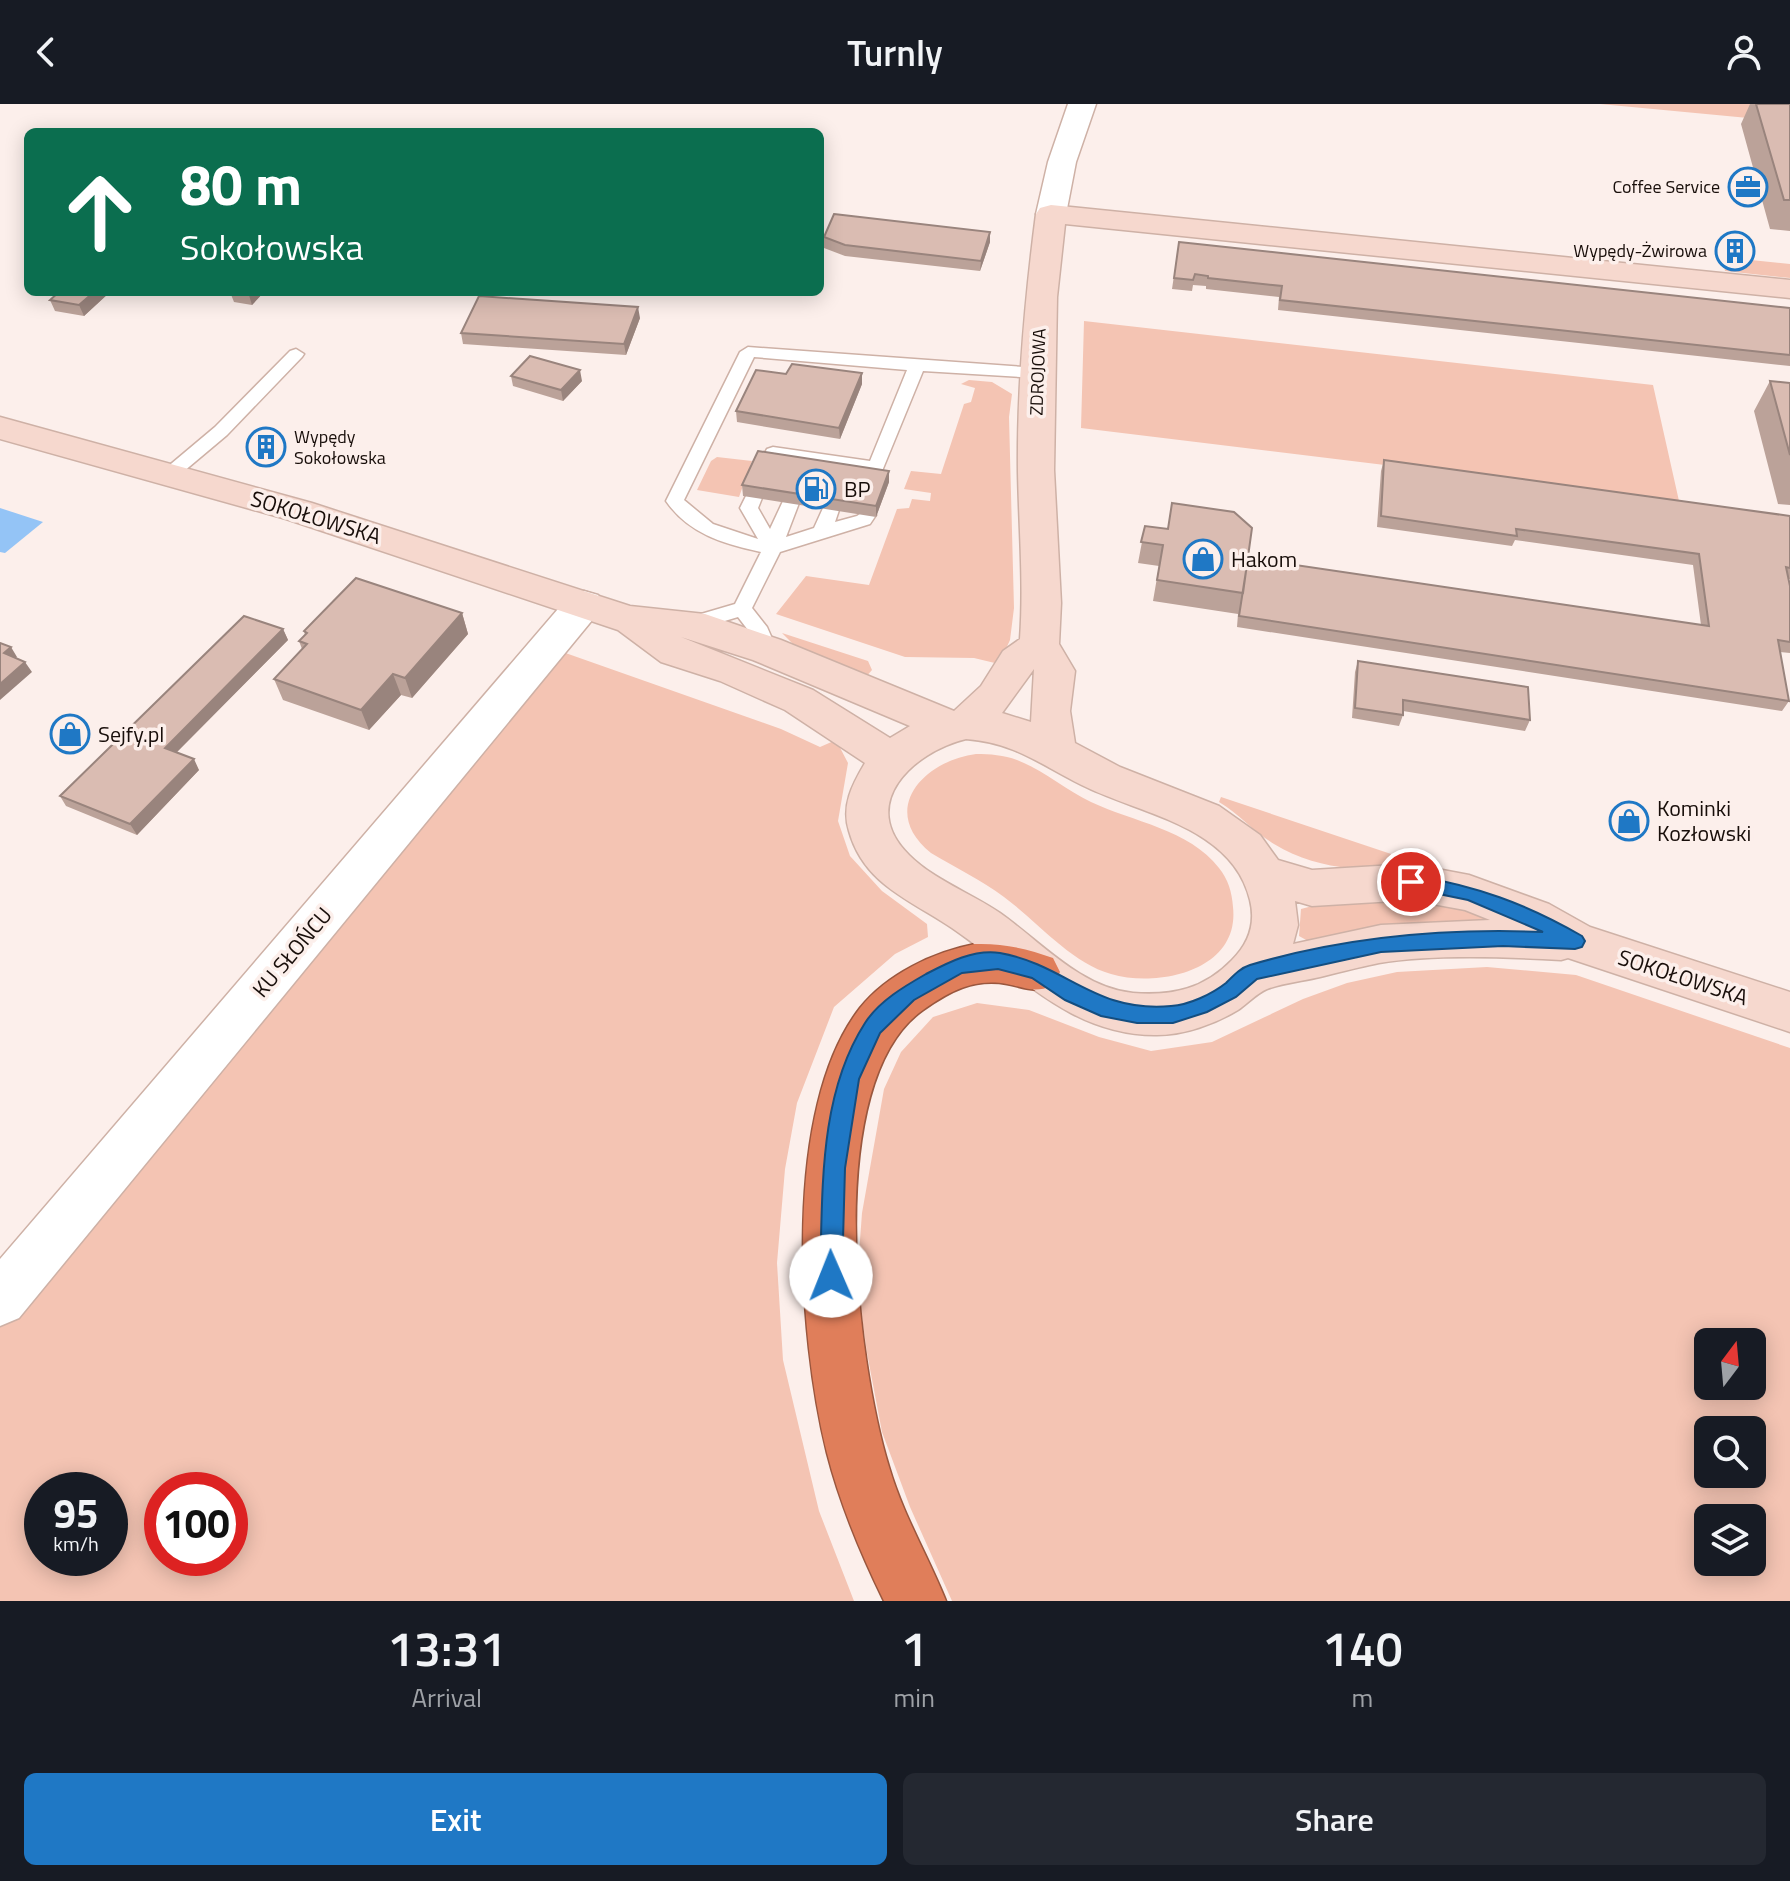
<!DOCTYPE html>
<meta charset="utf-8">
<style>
:root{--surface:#171b24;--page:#242831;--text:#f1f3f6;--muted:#9ea1a6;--accent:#1f78c5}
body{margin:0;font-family:"Titillium Web",sans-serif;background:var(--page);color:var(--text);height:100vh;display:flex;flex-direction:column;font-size:30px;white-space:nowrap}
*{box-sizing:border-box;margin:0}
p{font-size:26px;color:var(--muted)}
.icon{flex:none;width:44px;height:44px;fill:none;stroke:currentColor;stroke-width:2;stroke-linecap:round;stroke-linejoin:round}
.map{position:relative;height:1497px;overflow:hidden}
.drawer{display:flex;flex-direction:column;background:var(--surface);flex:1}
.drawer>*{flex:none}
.top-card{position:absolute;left:24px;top:24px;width:800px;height:168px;border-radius:12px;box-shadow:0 4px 20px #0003;background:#0b6e4f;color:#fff;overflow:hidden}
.needle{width:52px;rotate:16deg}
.fabs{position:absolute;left:1694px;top:1224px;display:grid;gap:16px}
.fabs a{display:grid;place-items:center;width:72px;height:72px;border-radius:12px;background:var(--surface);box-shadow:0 4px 20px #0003;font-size:40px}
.speed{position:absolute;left:24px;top:1368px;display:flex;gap:16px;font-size:40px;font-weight:700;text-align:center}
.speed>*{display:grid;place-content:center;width:104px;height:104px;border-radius:50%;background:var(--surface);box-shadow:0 4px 20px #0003;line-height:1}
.speed small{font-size:20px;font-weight:400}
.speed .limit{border:12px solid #d22;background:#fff;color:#111}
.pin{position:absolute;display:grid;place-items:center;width:68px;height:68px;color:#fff;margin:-34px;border:4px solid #fff;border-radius:50%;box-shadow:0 2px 8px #0007}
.me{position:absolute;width:88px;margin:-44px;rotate:359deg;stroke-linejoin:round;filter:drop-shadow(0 0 6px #0008)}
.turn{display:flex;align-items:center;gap:28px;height:168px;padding:0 24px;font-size:36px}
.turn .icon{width:104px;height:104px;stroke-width:2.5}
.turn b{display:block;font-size:56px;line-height:68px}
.eta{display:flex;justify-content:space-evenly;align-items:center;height:136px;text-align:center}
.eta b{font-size:48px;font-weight:600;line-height:56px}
.primary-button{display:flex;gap:16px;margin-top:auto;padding:16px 24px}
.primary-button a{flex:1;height:92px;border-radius:12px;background:var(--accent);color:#fff;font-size:32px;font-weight:600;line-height:92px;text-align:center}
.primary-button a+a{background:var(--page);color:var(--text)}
header{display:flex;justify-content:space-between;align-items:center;height:104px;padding:0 24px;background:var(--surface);font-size:36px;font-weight:600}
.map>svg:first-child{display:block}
</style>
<header><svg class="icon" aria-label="back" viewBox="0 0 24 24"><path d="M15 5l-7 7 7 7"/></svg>Turnly<svg class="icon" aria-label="person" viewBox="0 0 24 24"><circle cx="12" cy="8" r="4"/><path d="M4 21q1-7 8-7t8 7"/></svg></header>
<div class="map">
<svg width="1790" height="1497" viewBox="0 0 1790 1497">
<rect width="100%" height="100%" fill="#fcefeb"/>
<path fill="#f4c4b3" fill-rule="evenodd" d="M1600 0H1790V18Z
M1722 153 1790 160V174L1725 167Z
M1084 217 1653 281 1679 397 1081 324Z
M969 276 992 278 1012 290 1009 313 1014 504 1010 536 999 560 974 554 905 553 776 510 806 472 869 481 897 405 909 404 912 395 930 397 931 389 904 385 911 367 941 370 964 300 971 298 975 284 961 280Z
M717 353 752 357 739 393 697 386 711 357Z
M782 529 868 557 872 566 865 574 796 543Z
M557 546 781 625 820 643 836 636 848 659 838 717 850 752 882 787 927 820 928 833 895 850 834 903 797 999 785 1065 777 1159 783 1256 819 1407 854 1497H0V1220ZM42 1386H110V1454H42ZM162 1386H230V1454H162Z
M976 650C990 650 1004 651 1017 656 1043 666 1066 686 1091 698 1133 718 1189 725 1219 764 1228 775 1232 788 1233 803 1240 867 1158 884 1111 870 1070 858 1038 818 1004 793 981 776 956 764 931 749 878 706 923 657 976 650Z
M1221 693 1433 764 1431 767C1376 766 1323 770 1274 740 1254 728 1239 710 1219 698Z
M1405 794 1476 805 1491 817 1395 820 1308 837 1299 832 1301 805 1320 800Z
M1487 863 1576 871 1790 944V1497H952L910 1403 882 1328 867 1249 857 1177 862 1109 884 985 901 948 933 913 977 899 1029 906 1099 933 1151 947 1212 938 1303 895 1347 879 1397 868ZM1708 1238H1752V1282H1708ZM1708 1326H1752V1370H1708ZM1708 1414H1752V1458H1708Z"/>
<path fill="#94c4f6" d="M0 404 43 418 5 449 0 448Z"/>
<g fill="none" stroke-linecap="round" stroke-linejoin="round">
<defs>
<path id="lane" d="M748 243 1037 264 1045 269 1037 274 923 267 882 367 815 360 810 369 804 371 795 365 798 358 779 355 774 364 768 366 759 360 767 345 773 343 870 357 907 266 754 253 684 396 713 420 758 435 740 404 747 390 753 388 762 394 758 404 770 425 784 395H796L799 399 786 433 814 424 824 402 830 400 839 406 835 418 857 412 867 405 876 411 870 420 780 448 752 504 767 523 777 546 767 553 760 551 748 526 738 513 691 527 684 525 681 520 684 515 735 500 761 448C724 440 689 430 666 397L740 248Z
M296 245 304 250 302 253 227 331 177 373H165L162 369 165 365 215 323 290 247Z"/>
<path id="street" d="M1068 0H1096L1076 58 1066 110 1062 116 1051 119 1040 116 1036 110 1048 58Z
M584 487 598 491 603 500 598 509 19 1214 0 1222V1155L570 491Z"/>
<path id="secondary" d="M1051 101 1790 176V194L1065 120 1057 193 1054 366 1061 499 1059 540 1075 567 1070 607 1075 639 1120 663 1219 702 1260 731 1278 756 1312 766 1411 760 1469 771 1549 800 1590 823 1790 888V928L1568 854 1561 856C1506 853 1434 850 1379 859 1359 863 1340 868 1320 873 1303 877 1283 879 1267 885 1257 889 1247 900 1238 906 1215 920 1184 931 1157 931 1071 932 1018 869 952 824 911 796 864 781 849 727 841 702 852 681 865 659L785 606 720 577 661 558 618 526 286 415 0 335V313L312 399 630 502 705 510 781 536 954 607 981 582 1003 547 1020 535C1024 479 1019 424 1018 368 1017 282 1025 195 1036 110L1040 104ZM681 533 753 556 910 622 890 634 813 586ZM1034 565 1031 618 1002 609ZM966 635C1018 639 1043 663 1088 684 1145 711 1233 724 1250 796 1256 820 1249 839 1232 856 1204 885 1173 892 1133 889 1081 884 1041 838 1000 809 971 789 934 776 909 751 857 700 913 648 966 635ZM1411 796 1465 806 1490 816 1381 821 1293 840 1298 821 1295 797 1312 802Z"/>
<path id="highway" d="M975 840C1003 839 1028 845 1053 854L1060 868 1053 882C1033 889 1027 884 1007 880 974 874 950 887 923 906 821 978 857 1258 889 1363 903 1411 928 1452 946 1497H884C861 1450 840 1400 827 1349 798 1232 782 1004 860 904 887 870 934 848 975 840Z"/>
</defs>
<use href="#lane" stroke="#ceb1a6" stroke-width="3"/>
<use href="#street" stroke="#ceb1a6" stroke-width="3"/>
<use href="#secondary" stroke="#ceb1a6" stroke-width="3"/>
<use href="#highway" stroke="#9a573e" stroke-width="3"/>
<use href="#lane" fill="#fff" fill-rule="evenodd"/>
<use href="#street" fill="#fff" fill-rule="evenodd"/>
<use href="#secondary" fill="#f6d8ce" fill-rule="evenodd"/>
<use href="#highway" fill="#e07e5a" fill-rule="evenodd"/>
</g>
<path fill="#bba299" d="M1750 0H1790V127L1770 125 1741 20Z
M990 128V138L980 167 845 152 824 144V133Z
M1730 132 1751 142 1746 152 1727 150 1725 143Z
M1179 138 1790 204V262L1278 206 1279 193 1206 185V182L1193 181 1192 187 1172 185Z
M59 188H110L84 212 55 207 50 196Z
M230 188H264L252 201 234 198Z
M640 214 626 251 463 240 461 229Z
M862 269V280L840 335 737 318 736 307 786 270Z
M511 272 582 277 563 297 513 282Z
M1770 277 1790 279V401L1778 400 1754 307Z
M258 327 278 342 271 349 255 344 251 333Z
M1384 356 1790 412V475H1789L1790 482V549L1780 548 1789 597 1782 607 1237 523 1238 510 1153 497 1159 462 1138 459 1145 422 1248 454 1701 521 1693 461 1515 436 1512 442 1377 423 1381 367Z
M889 367V378L876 413 743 392 742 381Z
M462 509 468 530 412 594 401 591 369 626 283 596 274 575 302 545 299 537 305 531 304 527Z
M283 525 288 536 177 648 199 666 137 731 66 702 60 692Z
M1358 557 1530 616 1525 627 1403 607V611L1399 622 1352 614 1355 568Z"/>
<path fill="#99847d" d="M990 128V138L980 167 981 157Z
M94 188H110L84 212 79 201Z
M248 188H264L252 201Z
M638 203 640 214 626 251 624 240Z
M580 266 582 277 563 297 561 286Z
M862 269V280L840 335 839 324Z
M274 332 278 342 271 349 267 338Z
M889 367V378L876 413V402Z
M462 509 468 530 412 594 405 574Z
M283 525 288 536 171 654 165 644Z
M11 543 17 553 10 559 4 549Z
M25 558 32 568 0 596V580Z
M393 570 401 591 369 626 361 606Z
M194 655 199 666 137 731 130 720Z"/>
<path fill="#dabcb2" stroke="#99847d" stroke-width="2" d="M1756 0H1790V96H1784Z
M834 110 990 128 981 157 845 141 824 133Z
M1730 132 1749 134 1751 142 1732 140Z
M1179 138 1790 204V251L1280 196 1282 182 1208 174V172L1195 170 1193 176 1174 174Z
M59 188H94L79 201 50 196Z
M479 192 638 203 624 240 461 229Z
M530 252 580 266 561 286 511 272Z
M792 260 862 269 839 324 736 307 756 266 786 270Z
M1770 277 1790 279V351Z
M258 327 274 332 267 338 251 333Z
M758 347 889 367 876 402 742 381Z
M1384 356 1790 412V464L1786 463 1790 482V538L1778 536 1789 597 1239 512 1248 454 1709 522 1699 450 1516 425 1517 432 1381 412Z
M1172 399 1234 408 1252 424 1243 489 1157 476 1163 441 1141 438 1145 422 1168 425Z
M356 474 462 509 405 574 393 570 361 606 274 575 307 540 299 537 307 529 304 527Z
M244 512 283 525 165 644 194 655 130 720 60 692Z
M0 539 11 543 4 549 25 558 0 580Z
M1358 557 1528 583 1530 616 1403 596V611L1355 604Z"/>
<path fill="#1f78c5" stroke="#144e80" stroke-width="2" d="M1411 771C1476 782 1525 799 1582 832L1585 837 1582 843 1575 845 1503 842 1381 848 1257 875 1236 893 1207 908 1173 919H1137L1101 912 1065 896 1032 874 998 865 962 869 914 896 880 929 859 975 845 1064 842 1172 839 1179 831 1182 823 1179 820 1172C823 1088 818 992 865 919 879 897 905 882 926 870 949 858 974 845 1000 849 1067 861 1094 909 1171 902 1189 901 1212 890 1226 879 1233 872 1240 864 1250 861 1345 833 1444 824 1543 828L1468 796 1405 783 1402 778 1405 773Z"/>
<defs>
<symbol id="office-ring" viewBox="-11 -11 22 22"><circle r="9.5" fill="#fcefeb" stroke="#1f78c5" stroke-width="1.5"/><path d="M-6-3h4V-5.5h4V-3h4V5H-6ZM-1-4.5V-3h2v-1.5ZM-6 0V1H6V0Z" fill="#1f78c5"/></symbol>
<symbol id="building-ring" viewBox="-11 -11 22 22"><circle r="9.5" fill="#fcefeb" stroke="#1f78c5" stroke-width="1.5"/><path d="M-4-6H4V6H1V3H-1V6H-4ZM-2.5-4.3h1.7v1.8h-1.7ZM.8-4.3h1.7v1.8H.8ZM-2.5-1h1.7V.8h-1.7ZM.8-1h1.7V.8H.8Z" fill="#1f78c5"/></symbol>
<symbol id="fuel-ring" viewBox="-11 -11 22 22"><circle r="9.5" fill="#fcefeb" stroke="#1f78c5" stroke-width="1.5"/><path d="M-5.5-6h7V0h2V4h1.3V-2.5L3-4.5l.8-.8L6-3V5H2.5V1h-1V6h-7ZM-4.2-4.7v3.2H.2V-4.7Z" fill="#1f78c5"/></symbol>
<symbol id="shop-ring" viewBox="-11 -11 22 22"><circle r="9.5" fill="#fcefeb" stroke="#1f78c5" stroke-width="1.5"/><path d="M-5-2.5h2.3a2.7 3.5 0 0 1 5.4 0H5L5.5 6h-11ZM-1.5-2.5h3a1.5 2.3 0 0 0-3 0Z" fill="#1f78c5"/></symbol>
</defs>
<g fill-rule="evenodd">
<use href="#office-ring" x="1726" y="61" width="44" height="44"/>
<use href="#building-ring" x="1713" y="125" width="44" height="44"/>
<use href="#building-ring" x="244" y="321" width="44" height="44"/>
<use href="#fuel-ring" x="794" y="363" width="44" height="44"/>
<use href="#shop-ring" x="1181" y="433" width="44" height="44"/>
<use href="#shop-ring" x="48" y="608" width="44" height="44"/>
<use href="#shop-ring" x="1607" y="695" width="44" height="44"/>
</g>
<g text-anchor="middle" stroke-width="7" stroke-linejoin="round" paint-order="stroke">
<g font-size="18" fill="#180e0a" stroke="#fcefeb" text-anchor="end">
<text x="1720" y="89">Coffee Service</text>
<text x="1707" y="153">Wypędy-Żwirowa</text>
<text x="294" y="339" text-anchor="start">Wypędy<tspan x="294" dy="21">Sokołowska</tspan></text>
</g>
<g font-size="18" fill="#180e0a" stroke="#fcefeb">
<text transform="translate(1038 268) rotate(-88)" y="6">ZDROJOWA</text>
</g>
<g font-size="22" fill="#180e0a" stroke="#fcefeb" text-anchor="start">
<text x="844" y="393">BP</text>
<text x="1231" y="463">Hakom</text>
<text x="98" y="638">Sejfy.pl</text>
<text x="1657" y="712">Kominki<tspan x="1657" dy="25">Kozłowski</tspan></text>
</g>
<g font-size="22" fill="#180e0a" stroke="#fcefeb">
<text transform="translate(316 413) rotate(17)" y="8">SOKOŁOWSKA</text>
<text transform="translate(292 848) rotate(-50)" y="8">KU SŁOŃCU</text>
<text transform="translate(1683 873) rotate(18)" y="8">SOKOŁOWSKA</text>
</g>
</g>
</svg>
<div class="fabs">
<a><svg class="needle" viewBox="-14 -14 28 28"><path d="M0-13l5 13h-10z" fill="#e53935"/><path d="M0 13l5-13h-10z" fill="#9ea1a6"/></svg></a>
<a><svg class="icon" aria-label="search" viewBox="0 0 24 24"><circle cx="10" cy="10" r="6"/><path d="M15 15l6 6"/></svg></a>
<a><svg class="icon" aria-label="layers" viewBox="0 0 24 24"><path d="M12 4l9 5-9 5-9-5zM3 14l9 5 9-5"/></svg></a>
</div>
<div class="speed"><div>95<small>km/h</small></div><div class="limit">100</div></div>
<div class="pin" style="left:1411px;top:778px;background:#d93025"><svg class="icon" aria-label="arrive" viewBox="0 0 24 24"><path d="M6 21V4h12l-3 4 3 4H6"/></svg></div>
<svg class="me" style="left:831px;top:1172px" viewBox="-20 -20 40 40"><circle r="19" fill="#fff"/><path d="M0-13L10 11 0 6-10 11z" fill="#1f78c5"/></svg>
<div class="top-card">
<div class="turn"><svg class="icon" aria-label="ahead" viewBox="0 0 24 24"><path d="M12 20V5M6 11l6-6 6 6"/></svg><div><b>80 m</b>Sokołowska</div></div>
</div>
</div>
<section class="drawer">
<div class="eta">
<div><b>13:31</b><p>Arrival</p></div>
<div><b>1</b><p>min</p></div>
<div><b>140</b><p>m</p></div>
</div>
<div class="primary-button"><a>Exit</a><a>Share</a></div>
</section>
